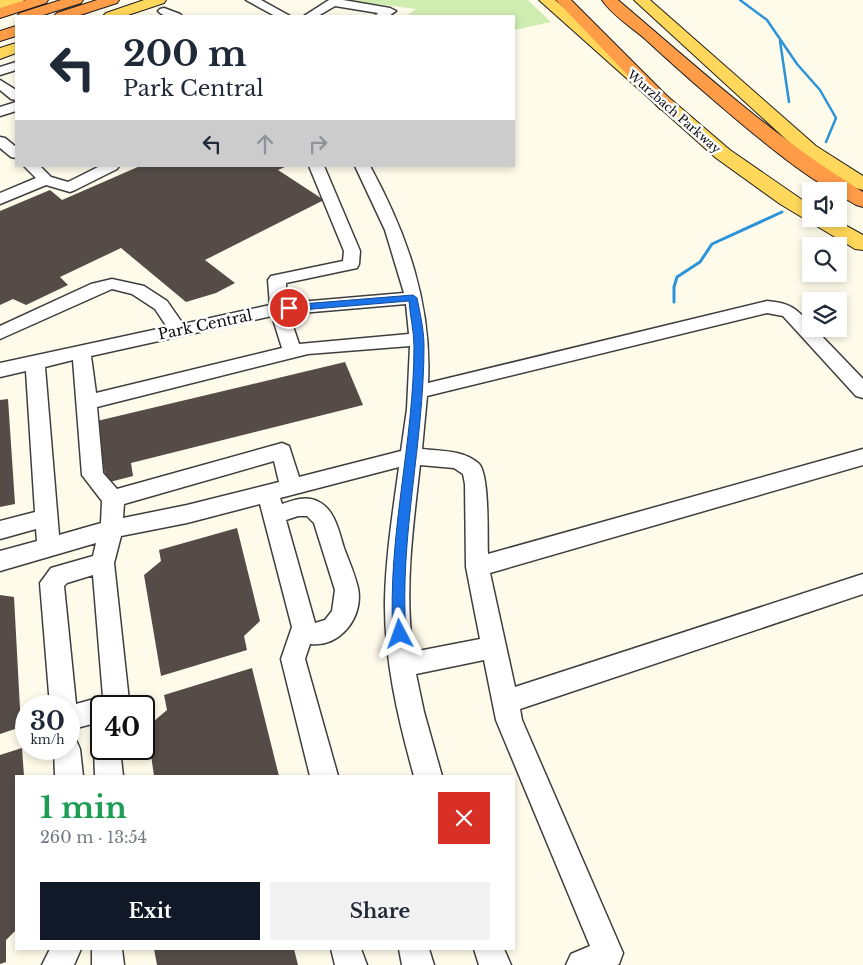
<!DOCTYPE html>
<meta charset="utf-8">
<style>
:root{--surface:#fff;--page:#f2f2f3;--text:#1f2937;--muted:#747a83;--accent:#111827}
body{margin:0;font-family:"Libre Baskerville",serif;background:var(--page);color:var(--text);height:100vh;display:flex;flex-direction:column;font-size:19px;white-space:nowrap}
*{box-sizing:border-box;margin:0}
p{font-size:16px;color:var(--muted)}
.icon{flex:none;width:28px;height:28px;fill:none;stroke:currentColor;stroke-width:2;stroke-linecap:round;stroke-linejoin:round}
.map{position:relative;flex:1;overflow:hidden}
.drawer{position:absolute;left:15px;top:775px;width:500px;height:175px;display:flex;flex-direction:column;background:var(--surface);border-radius:0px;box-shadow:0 2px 8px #0003}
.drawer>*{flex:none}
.hud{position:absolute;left:15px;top:15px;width:500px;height:152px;border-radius:0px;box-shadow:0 2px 8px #0003;background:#fff;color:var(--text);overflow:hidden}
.controls{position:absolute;left:802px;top:182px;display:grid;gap:10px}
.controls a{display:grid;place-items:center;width:45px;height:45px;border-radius:0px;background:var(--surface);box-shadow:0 2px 8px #0003;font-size:25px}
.speed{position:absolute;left:15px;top:695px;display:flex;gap:10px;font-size:25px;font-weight:700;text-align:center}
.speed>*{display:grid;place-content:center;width:65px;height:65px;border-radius:50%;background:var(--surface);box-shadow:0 2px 8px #0003;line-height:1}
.speed small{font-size:12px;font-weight:400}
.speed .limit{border:2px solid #111;border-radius:8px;background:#fff;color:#111}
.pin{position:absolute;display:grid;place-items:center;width:42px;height:42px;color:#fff;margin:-21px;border:2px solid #fff;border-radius:50%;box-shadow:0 1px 5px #0007}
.me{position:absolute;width:55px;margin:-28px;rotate:356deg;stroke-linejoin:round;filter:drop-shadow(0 0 4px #0008)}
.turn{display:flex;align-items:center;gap:18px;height:105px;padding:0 25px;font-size:22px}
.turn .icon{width:65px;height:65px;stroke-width:2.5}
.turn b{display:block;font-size:35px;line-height:42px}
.lanes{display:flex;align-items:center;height:48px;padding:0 25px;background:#0003;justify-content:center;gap:25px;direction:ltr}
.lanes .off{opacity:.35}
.round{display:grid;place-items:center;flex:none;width:52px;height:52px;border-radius:0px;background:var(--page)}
.headline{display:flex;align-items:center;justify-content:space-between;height:85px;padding:0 25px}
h1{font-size:30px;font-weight:700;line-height:38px;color:#1e9e55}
.cta{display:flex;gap:10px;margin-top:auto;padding:10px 25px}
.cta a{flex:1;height:58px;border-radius:0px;background:var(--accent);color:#fff;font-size:20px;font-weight:700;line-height:58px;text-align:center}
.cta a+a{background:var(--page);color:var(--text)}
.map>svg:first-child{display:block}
</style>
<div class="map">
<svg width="863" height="965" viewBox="0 0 863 965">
<rect width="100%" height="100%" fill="#fffbea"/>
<path fill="#cfedb0" d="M345 0H528L551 22 514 30V16H406L416 9Z"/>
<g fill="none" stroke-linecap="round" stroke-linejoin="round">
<path stroke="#2a93d9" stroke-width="2.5" d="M740 0 767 20 797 64 820 90 836 118 826 142
M780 41 789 102"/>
<path stroke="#2a93d9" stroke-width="3" d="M674 302V287L677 277 700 262 712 244 782 212"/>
</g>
<path fill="#554c47" d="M140 166H287L278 170 324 200 205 260 235 283 216 293 186 302 121 248 60 277 68 285 26 305 13 299 0 305V211L50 190 62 200Z
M345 362 363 405 131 463 133 476 106 483 97 421Z
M8 399 15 504 0 507V400Z
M237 528 260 621 244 636 247 650 161 676 144 575 161 561 159 550Z
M0 595 14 597 21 727 0 734Z
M252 668 279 776H154L147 727 167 710 164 695Z
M22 748 24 776H16V930L6 940V962L0 964V755Z
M154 949H294L298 965H157Z"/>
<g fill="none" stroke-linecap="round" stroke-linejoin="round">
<defs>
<path id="minor" d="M246 0H261L290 16H275Z
M329 0H343L390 8 396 11 389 16H375L378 13 335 6 318 16H304Z
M164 8 180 14 182 16C174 17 164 18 158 11L160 9Z
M16 62V70L0 75V67Z
M0 80 16 90V100L11 99 0 90Z
M16 102V111L0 116V107Z
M0 137 5 138 16 147V158L11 157 0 148Z
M24 166H40L51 177 68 182 100 166H119L117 169 75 190 70 192 46 185 0 204V193L36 178Z
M309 166H324L360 251 359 264 357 268 286 283 287 303 404 293 385 230 355 166H370C407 234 432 304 428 383L767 301C790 303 796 308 811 325V329H815L863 379V398L856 396 783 316 767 313 427 396 422 449C441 451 463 450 478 463 490 472 487 537 488 554L863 449V465L490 573 515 687 863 574V594L520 709 522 720 623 953 619 964 617 965H566L571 954 590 946 496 720 484 660 416 674 424 712 442 776H414C398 719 384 659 385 600 386 555 393 511 399 467L280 498 282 504C294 500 307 495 319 502 335 510 339 532 344 548 349 561 355 575 358 588 364 617 340 648 310 644L305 659 338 776H310L281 659 292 627 260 504 187 523 121 536 114 563 129 701 127 706H101V727L92 724 69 730V706H50L40 583 51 568 93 556 96 543 0 571V551L37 541 36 529 0 539V521L35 512 26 371 0 377V363L167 327 155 309 132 294 112 289 0 339V326L91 284 112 279 144 286 167 301 183 324 270 305 268 280 271 276 343 261 344 251ZM406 304 409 334 299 344 289 314ZM272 316 282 348 96 393 91 356ZM410 346 407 409 401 451 299 477 289 446 282 443 117 489 103 473 97 407 308 354ZM73 360 82 475 102 501 101 523 59 535 45 367ZM274 461 279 482 187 505 123 518 124 504ZM420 465 454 468 463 474 465 484 466 567 480 639 413 652C404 590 413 527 420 465ZM298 516H307L314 523 335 590 332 611 325 620 315 623 286 520ZM93 575 103 697 101 702 94 699 76 704 64 586 67 583Z
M69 737 76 740 80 749 83 776H55L54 749H69Z
M101 738V749H120L123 776H95L94 749 98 740Z
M50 949H81L74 965H42Z
M92 949H122L124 965H92Z
M331 949H361L367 965H335Z
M399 949H429L434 965H402Z
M474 949H504L511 965H479Z"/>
<path id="major" d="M0 0H24L22 3 0 9Z
M144 0H166L164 3 125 16H103L106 13Z
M539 0H555L730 150 811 206V219H834L863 235V250L855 249 780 204 716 158Z
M634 0H650L816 146 863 176V190L856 188 802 154Z
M16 43V53L0 59V48Z"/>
<path id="highway" d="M26 0H48L46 3 0 18V8Z
M61 0H83L81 3 40 16H17L20 13Z
M97 0H119L117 3 77 16H54L57 13Z
M556 0H571L672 101 675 105 672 109 666 110 660 109Z
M602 0H618C697 67 774 138 863 192V207L856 205 839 195V191C813 191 671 63 644 38 631 27 612 15 602 0Z
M16 26V36L0 41V31Z"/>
</defs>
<use href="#minor" stroke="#3e3e3e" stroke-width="3"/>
<use href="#major" stroke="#1c1c1c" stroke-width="2"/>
<use href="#highway" stroke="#1c1c1c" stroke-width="2"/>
<use href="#minor" fill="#fff" fill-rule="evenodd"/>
<use href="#major" fill="#ffd75a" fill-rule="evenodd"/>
<use href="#highway" fill="#ff9c48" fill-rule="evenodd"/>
</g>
<path fill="#1a73e8" stroke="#114b97" d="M413 295 417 298C420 313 424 330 424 346 424 443 399 537 406 634L404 638 400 640 395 638 393 634C387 537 414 443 414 346 414 331 410 316 409 301L289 311 284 308 289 305Z"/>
<g text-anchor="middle" stroke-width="5" stroke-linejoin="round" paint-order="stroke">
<g font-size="12" fill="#0b0b0b" stroke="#fff">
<text transform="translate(674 112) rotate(41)" y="4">Wurzbach Parkway</text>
</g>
<g font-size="15" fill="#0b0b0b" stroke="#fff">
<text transform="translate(205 325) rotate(-12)" y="5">Park Central</text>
</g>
</g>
</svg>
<div class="controls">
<a><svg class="icon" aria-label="sound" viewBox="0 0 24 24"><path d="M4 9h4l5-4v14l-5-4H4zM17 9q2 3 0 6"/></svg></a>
<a><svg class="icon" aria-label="search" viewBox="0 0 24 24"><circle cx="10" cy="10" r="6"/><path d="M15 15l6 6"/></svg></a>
<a><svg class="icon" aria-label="layers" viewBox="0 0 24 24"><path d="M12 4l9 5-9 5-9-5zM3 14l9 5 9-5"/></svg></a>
</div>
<div class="speed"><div>30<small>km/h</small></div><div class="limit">40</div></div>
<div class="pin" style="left:289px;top:308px;background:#d93025"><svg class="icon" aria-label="arrive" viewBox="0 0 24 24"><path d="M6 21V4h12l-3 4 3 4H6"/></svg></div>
<svg class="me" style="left:400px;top:634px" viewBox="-20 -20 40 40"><path d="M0-17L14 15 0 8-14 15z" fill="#1a73e8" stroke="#fff" stroke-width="4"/></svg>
<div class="hud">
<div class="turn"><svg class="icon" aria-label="left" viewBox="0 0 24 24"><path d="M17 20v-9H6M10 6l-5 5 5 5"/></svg><div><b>200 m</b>Park Central</div></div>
<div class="lanes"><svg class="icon" aria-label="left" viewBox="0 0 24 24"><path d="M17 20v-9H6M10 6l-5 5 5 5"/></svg><svg class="icon off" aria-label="ahead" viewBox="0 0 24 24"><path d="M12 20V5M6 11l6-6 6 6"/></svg><svg class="icon off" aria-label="right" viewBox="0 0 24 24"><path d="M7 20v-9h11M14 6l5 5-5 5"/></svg></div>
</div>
<section class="drawer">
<div class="headline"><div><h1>1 min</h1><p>260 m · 13:54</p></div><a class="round" style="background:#d93025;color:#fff"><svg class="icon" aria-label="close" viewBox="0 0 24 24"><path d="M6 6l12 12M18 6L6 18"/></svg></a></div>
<div class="cta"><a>Exit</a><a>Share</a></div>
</section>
</div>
